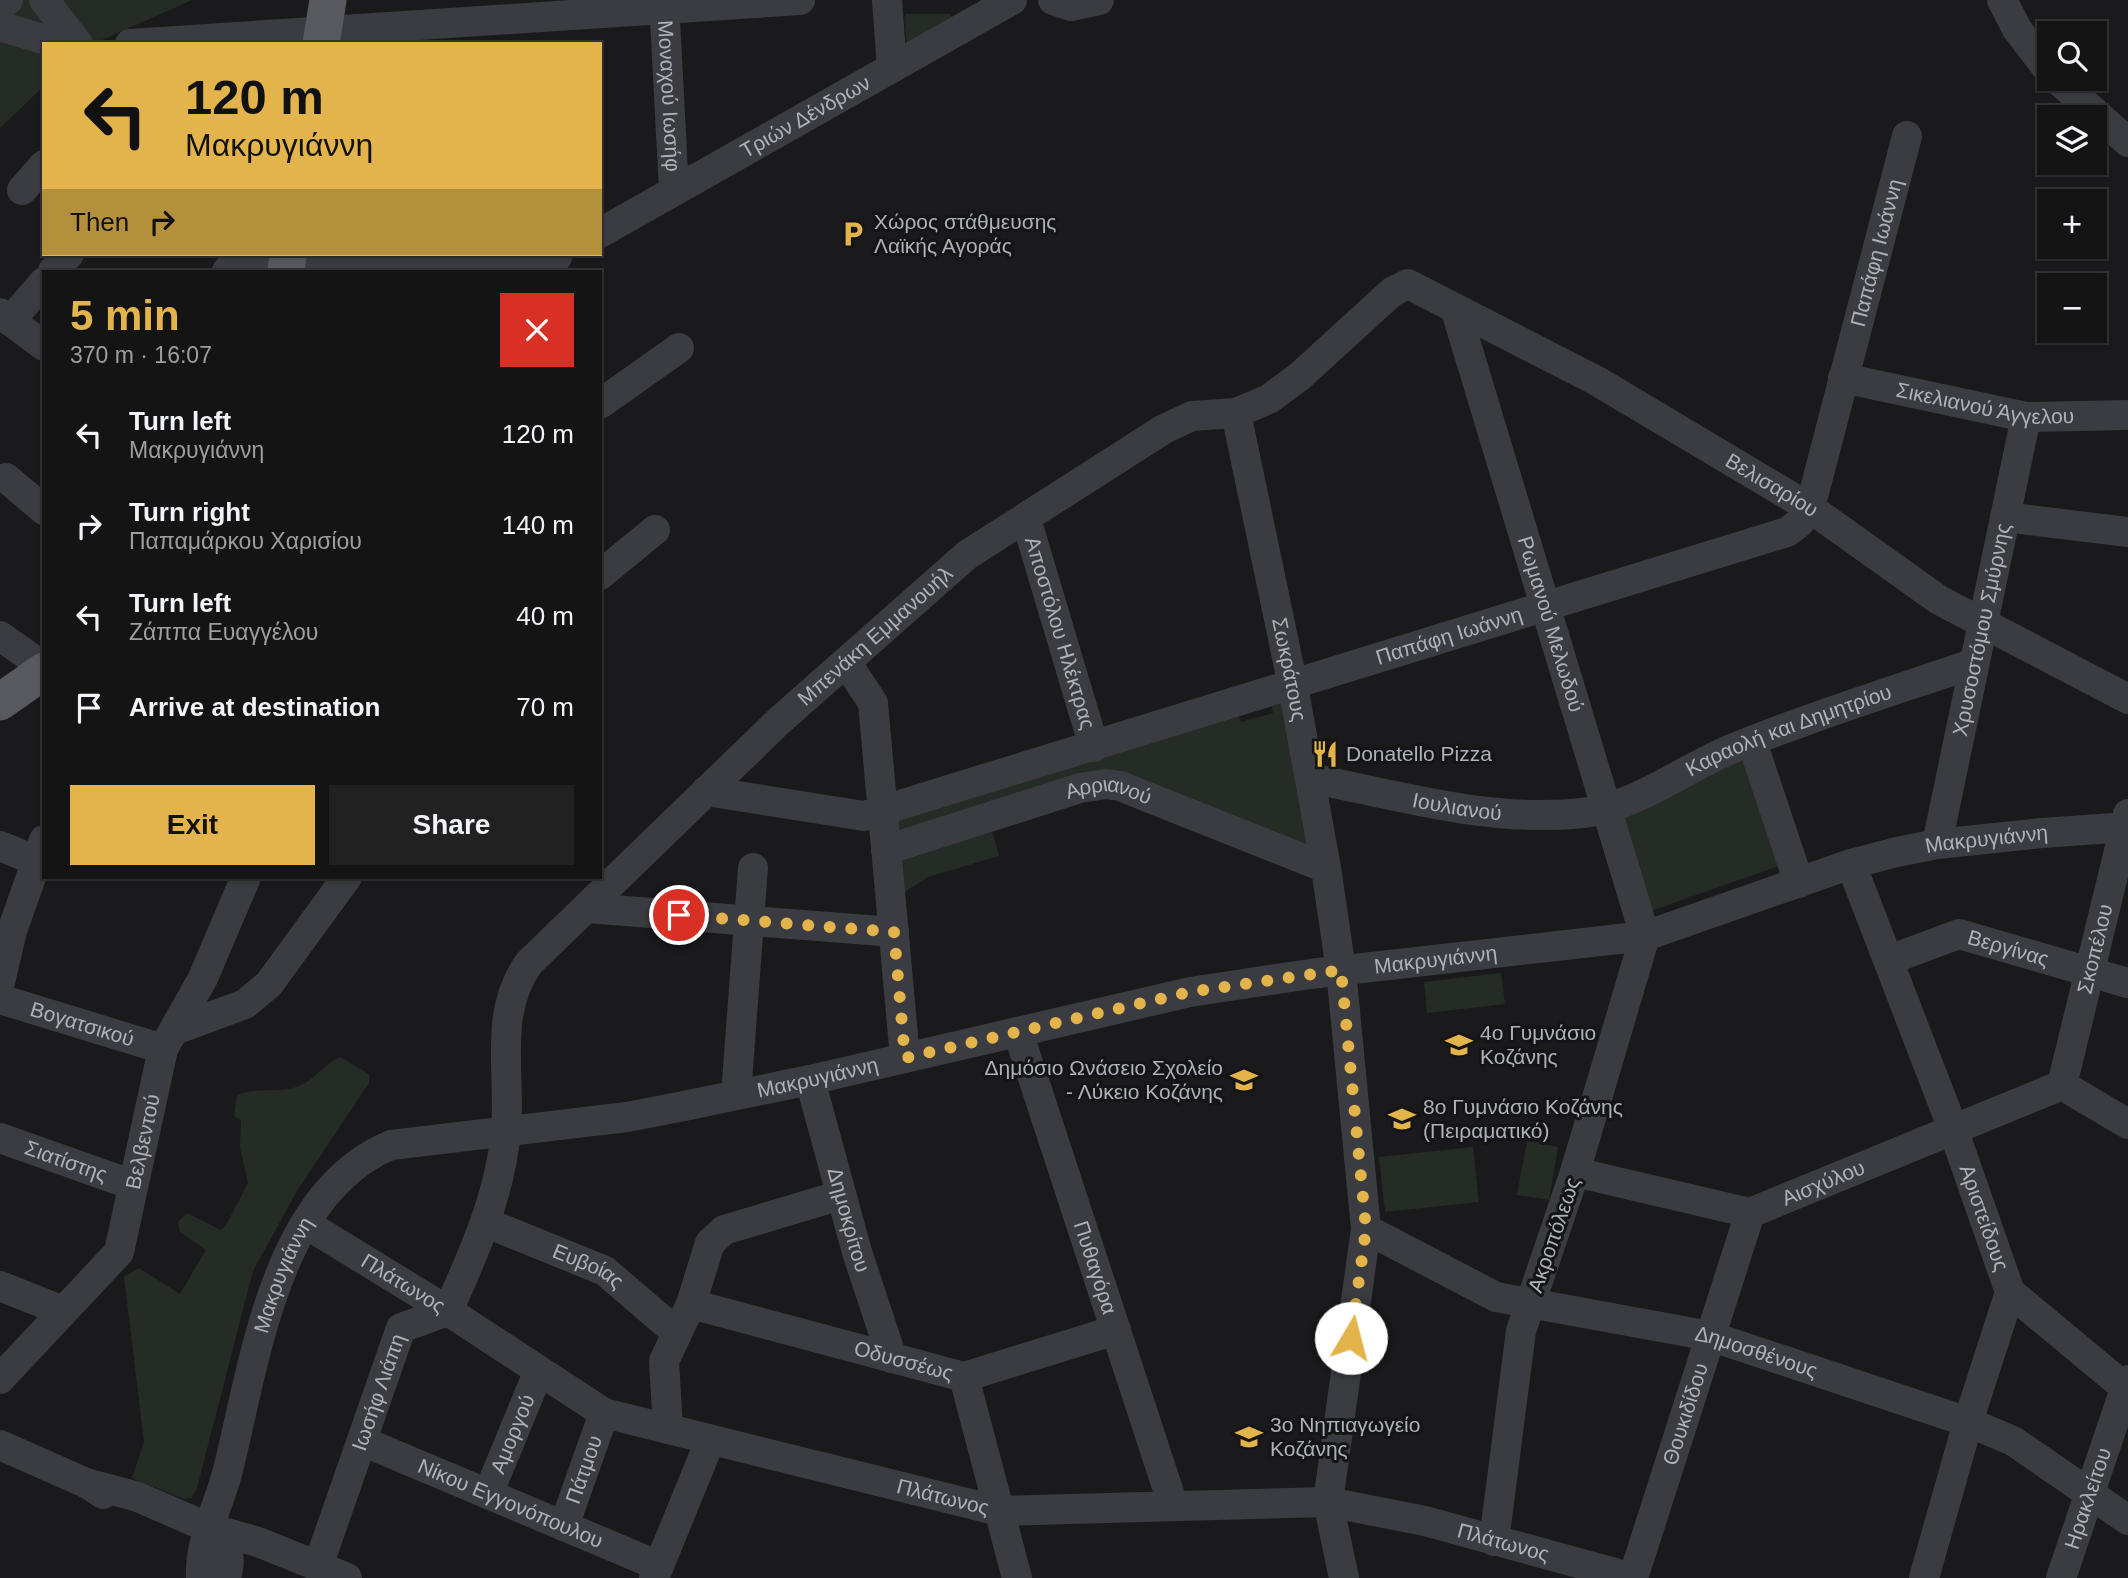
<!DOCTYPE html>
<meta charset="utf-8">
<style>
:root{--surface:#141415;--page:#212122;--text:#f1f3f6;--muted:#9d9ea0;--line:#333334;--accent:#e3b44b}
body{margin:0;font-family:Arial,sans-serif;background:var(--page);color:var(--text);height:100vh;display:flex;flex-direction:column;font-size:26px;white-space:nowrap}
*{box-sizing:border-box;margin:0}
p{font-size:23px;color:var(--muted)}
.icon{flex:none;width:38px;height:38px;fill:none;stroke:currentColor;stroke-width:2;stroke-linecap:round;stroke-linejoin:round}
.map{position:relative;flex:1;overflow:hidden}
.side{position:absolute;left:42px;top:270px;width:560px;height:609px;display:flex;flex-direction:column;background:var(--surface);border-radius:0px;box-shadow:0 2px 5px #0004,0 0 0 2px var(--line)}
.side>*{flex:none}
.guide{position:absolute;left:42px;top:42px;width:560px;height:214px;border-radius:0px;box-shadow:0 2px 5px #0004,0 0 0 2px var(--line);background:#e3b44b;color:#111;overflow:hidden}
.tools{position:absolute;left:2037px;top:21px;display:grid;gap:14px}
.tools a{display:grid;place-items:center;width:70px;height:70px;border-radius:0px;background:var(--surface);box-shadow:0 2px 5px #0004,0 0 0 2px var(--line);font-size:35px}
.pin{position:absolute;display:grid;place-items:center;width:60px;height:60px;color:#fff;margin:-30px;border:4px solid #fff;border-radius:50%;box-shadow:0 2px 7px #0007}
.me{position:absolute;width:77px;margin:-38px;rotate:8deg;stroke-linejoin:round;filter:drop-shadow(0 0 5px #0008)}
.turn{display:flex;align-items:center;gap:24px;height:147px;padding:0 28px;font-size:32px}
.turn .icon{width:91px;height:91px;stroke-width:2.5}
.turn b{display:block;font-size:49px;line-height:60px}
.then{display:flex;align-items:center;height:66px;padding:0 28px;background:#0003;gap:14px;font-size:26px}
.round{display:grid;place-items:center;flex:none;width:74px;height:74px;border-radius:0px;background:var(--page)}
.overview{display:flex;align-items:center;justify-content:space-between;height:119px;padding:0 28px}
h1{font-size:42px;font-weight:700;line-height:52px;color:var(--accent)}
.primary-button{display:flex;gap:14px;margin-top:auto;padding:14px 28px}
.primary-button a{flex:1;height:80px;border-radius:0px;background:var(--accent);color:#111;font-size:28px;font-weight:700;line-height:80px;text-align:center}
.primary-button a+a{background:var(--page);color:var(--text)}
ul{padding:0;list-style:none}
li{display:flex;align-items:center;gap:21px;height:91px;padding:0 28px}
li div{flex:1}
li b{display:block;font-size:26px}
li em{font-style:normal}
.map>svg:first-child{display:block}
</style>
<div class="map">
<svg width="2128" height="1578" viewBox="0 0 2128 1578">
<rect width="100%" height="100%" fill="#1a1a1c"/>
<path fill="#242c25" d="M0 0H192L93 44H44V86L0 128Z
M905 14H950L953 20 906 46Z
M1282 700 1314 851 1130 778 896 839 894 818 1238 713 1241 722 1273 713 1271 703Z
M1746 752 1784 864 1648 912 1617 812Z
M991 827 999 856 928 877 903 893 899 859Z
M1501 973 1505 1004 1427 1013 1424 982Z
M340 1057 369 1074V1083L297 1191 253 1271 197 1488 192 1498 184 1499 132 1478 144 1442 124 1277 139 1268 180 1294 206 1250 180 1232 178 1222 187 1213 221 1230 226 1225 248 1183 240 1148 241 1121 234 1116 237 1095C260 1086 280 1094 299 1086 315 1080 324 1064 340 1057Z
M1527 1141 1558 1147 1549 1200 1517 1195Z
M1473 1147 1479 1202 1385 1212 1379 1157Z"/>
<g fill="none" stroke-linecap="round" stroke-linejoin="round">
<g stroke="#3b3c41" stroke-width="30">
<path d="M44 0 78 44"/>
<path id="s1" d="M664 0 674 191"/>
<path d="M887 0 892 68"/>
<path d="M1053 0 1071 6 1099 0"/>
<path d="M2002 0 2017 29 2049 71"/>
<path d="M0 7 8 0"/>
<path d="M0 26 59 44"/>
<path d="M130 44 800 0"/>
<path d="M2057 79 2128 142"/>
<path d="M22 190 44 165"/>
<path id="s2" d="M600 233 1012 0"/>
<path d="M254 267 557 257"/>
<path d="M53 271 69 254"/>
<path d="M227 271 241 254"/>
<path id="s3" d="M1456 311 1645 936 1575 1172 1521 1331 1494 1541"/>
<path d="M0 313 44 346"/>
<path d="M10 321 44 282"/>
<path id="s4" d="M1843 378 2026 417 2128 415"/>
<path d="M600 404 679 348"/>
<path id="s5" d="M1236 413 1293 686 1326 868 1341 970 1366 1229 1328 1502 1344 1578"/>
<path d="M6 478 44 510"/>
<path d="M2005 517 2128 532"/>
<path id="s6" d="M1026 519 1094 747"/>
<path d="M600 575 655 530"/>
<path d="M0 636 44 667"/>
<path d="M846 662 873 703 905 1058"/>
<path d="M1752 742 1799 883"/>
<path id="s7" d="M1310 778C1399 796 1492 823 1583 813 1635 807 1682 770 1729 750 1809 717 1893 691 1975 663"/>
<path id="s8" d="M706 791 864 816 1787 532 1799 523 1810 508 1907 136"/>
<path id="s9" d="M1937 844 2026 417"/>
<path d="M0 846 44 864"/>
<path id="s10" d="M886 850 1080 788 1106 784 1120 786 1326 868"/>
<path id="s11" d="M1851 864 1953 1129 2010 1292 1968 1422 1924 1578"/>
<path d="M587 908 894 932"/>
<path id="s12" d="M1889 960 1959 934 2128 983"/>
<path d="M0 982 12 931 44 840"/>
<path id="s13" d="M0 999 163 1049"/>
<path d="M175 1030 245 1004 269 984 347 877"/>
<path id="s14" d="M1018 1032 1173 1505"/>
<path id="s15" d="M810 1080 857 1252 892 1358"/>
<path id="s16" d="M2062 1085 2128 814"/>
<path d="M2062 1085 2128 1124"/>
<path d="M736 1095 753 868"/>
<path id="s17" d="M0 1138 133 1185"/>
<path id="s18" d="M1575 1172 1750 1213 2062 1085"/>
<path id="s19" d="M487 1223 605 1271 676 1332"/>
<path id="s20" d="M306 1224 448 1311 604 1413 999 1511 1328 1502 1425 1521 1633 1578"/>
<path id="s21" d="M1366 1229 1496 1297 1710 1336 1968 1422 2013 1441 2128 1520"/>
<path d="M0 1286 63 1311"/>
<path d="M2010 1292 2128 1390"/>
<path id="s22" d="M691 1304 964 1377 1116 1330"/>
<path d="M964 1377 1017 1578"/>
<path id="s23" d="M0 1379 119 1252 163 1049 203 978 246 877"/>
<path d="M668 1429 664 1361 691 1304 710 1243 724 1230 841 1195"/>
<path id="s24" d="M362 1441 659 1566"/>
<path d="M0 1445 86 1483 103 1494"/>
<path d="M86 1483 138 1497 209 1528 258 1542 347 1578"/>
<path id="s25" d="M488 1494 538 1373"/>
<path id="s26" d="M564 1526 604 1413"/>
<path d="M209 1528C227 1543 233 1555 226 1578"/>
<path id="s27" d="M318 1566 401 1328 448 1311C474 1252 501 1194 506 1129 511 1072 493 1013 529 963L779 721 967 555 1164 429 1192 416 1236 413 1269 399 1300 376 1392 292 1408 284 1597 381 1810 508 1939 600 2128 699"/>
<path id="s28" d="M201 1578C199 1540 219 1506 228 1470 255 1362 275 1193 391 1145L627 1117 684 1106 810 1080 1190 992 1310 974 1645 936 1851 864 1897 852 1937 844 2042 833 2128 827"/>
<path d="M654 1578 710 1441"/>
<path id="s29" d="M1633 1578 1750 1213"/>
<path id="s30" d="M2061 1578 2128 1380"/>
</g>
<path stroke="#58595f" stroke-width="37" d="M321 44 328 0
M286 271 288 254
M0 702 44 671"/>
</g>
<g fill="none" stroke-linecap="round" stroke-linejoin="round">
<path stroke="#e3b44b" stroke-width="12" stroke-dasharray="0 21.6" d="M679 915 894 932 905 1058 1190 992 1341 970 1366 1229 1351 1338"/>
</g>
<defs>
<symbol id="parking-bare" viewBox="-9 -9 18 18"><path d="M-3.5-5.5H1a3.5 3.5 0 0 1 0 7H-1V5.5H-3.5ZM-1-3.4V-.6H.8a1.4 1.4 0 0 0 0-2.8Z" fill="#e3b44b" stroke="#151517" stroke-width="2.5" paint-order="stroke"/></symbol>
<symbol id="restaurant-bare" viewBox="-9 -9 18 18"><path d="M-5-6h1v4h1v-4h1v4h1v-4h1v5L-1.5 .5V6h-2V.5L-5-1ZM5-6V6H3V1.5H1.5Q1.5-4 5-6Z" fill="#e3b44b" stroke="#151517" stroke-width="2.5" paint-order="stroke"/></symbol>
<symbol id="school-bare" viewBox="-9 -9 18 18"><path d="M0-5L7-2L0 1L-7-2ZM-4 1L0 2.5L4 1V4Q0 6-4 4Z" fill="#e3b44b" stroke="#151517" stroke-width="2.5" paint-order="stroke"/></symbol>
</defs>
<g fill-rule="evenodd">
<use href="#parking-bare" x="834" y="215" width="38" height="38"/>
<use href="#restaurant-bare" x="1306" y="735" width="38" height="38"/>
<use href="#school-bare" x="1440" y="1026" width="38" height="38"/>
<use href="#school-bare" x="1225" y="1061" width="38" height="38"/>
<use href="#school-bare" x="1383" y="1100" width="38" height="38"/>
<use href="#school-bare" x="1230" y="1418" width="38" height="38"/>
</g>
<g text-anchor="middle" stroke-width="6" stroke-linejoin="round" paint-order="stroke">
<g font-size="21" fill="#aeb1ba" stroke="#151517">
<text dy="7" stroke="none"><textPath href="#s1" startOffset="96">Μοναχού Ιωσήφ</textPath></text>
<text dy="7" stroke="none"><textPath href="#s2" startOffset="236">Τριών Δένδρων</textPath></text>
<text dy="7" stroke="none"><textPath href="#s8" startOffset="1423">Παπάφη Ιωάννη</textPath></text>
<text dy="7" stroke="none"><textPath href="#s4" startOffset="145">Σικελιανού Άγγελου</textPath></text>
<text dy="7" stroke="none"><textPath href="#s27" startOffset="2205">Βελισαρίου</textPath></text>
<text dy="7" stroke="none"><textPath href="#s3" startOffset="327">Ρωμανού Μελωδού</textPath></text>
<text dy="7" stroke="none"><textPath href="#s9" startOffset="219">Χρυσοστόμου Σμύρνης</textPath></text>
<text dy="7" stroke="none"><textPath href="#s6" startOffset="119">Αποστόλου Ηλέκτρας</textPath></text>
<text dy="7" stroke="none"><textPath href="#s27" startOffset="1141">Μπενάκη Εμμανουήλ</textPath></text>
<text dy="7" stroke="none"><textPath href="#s8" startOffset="772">Παπάφη Ιωάννη</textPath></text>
<text dy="7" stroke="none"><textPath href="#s5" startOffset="262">Σωκράτους</textPath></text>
<text dy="7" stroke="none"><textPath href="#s7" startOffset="499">Καραολή και Δημητρίου</textPath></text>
<text dy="7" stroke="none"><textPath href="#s10" startOffset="233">Αρριανού</textPath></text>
<text dy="7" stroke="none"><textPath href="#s7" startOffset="150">Ιουλιανού</textPath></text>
<text dy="7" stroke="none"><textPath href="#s28" startOffset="2119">Μακρυγιάννη</textPath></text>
<text dy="7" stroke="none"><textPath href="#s12" startOffset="126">Βεργίνας</textPath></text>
<text dy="7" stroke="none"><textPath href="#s16" startOffset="140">Σκοπέλου</textPath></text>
<text dy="7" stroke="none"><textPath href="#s28" startOffset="1552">Μακρυγιάννη</textPath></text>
<text dy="7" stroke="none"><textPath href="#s13" startOffset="86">Βογατσικού</textPath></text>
<text dy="7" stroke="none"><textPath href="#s28" startOffset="922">Μακρυγιάννη</textPath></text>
<text dy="7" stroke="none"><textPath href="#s23" startOffset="287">Βελβεντού</textPath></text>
<text dy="7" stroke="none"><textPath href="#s17" startOffset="70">Σιατίστης</textPath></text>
<text dy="7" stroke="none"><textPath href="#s18" startOffset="259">Αισχύλου</textPath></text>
<text dy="7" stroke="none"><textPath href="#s11" startOffset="378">Αριστείδους</textPath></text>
<text dy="7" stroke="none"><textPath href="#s15" startOffset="145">Δημοκρίτου</textPath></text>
<text transform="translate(1554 1235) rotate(-71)" y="7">Ακροπόλεως</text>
<text dy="7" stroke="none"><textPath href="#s14" startOffset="248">Πυθαγόρα</textPath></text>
<text dy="7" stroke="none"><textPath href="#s19" startOffset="110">Ευβoίας</textPath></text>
<text dy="7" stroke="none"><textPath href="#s28" startOffset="315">Μακρυγιάννη</textPath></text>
<text dy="7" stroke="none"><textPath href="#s20" startOffset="114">Πλάτωνος</textPath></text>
<text dy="7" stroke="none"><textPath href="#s21" startOffset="413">Δημοσθένους</textPath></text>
<text dy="7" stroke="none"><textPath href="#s22" startOffset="220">Οδυσσέως</textPath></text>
<text dy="7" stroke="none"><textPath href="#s27" startOffset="184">Ιωσήφ Λιάπη</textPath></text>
<text dy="7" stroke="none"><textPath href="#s29" startOffset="172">Θουκιδίδου</textPath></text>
<text dy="7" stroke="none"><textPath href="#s25" startOffset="65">Αμοργού</textPath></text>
<text dy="7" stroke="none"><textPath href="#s26" startOffset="60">Πάτμου</textPath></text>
<text dy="7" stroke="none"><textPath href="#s20" startOffset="702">Πλάτωνος</textPath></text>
<text dy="7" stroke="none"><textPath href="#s30" startOffset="84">Ηρακλείτου</textPath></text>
<text dy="7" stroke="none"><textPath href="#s24" startOffset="161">Νίκου Εγγονόπουλου</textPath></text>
<text dy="7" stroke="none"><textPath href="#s20" startOffset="1269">Πλάτωνος</textPath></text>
</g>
<g font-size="21" fill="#aeb1ba" stroke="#151517" text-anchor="start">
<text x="874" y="229">Χώρος στάθμευσης<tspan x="874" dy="24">Λαϊκής Αγοράς</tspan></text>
<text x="1346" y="761">Donatello Pizza</text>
<text x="1480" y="1040">4ο Γυμνάσιο<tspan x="1480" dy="24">Κοζάνης</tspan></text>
<text x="1223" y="1075" text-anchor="end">Δημόσιο Ωνάσειο Σχολείο<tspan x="1223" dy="24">- Λύκειο Κοζάνης</tspan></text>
<text x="1423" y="1114">8ο Γυμνάσιο Κοζάνης<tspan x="1423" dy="24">(Πειραματικό)</tspan></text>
<text x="1270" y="1432">3ο Νηπιαγωγείο<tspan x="1270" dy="24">Κοζάνης</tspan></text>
</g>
</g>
</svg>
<div class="tools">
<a><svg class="icon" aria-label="search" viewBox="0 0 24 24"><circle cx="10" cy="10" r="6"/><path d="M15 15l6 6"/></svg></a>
<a><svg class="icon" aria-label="layers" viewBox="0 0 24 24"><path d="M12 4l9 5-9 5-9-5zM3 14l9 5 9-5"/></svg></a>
<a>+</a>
<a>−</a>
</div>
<div class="pin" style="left:679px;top:915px;background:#d93025"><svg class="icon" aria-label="arrive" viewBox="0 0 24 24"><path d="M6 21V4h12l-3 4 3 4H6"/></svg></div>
<svg class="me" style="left:1351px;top:1338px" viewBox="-20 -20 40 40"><circle r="19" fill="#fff"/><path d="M0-13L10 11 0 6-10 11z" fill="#e3b44b"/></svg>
<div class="guide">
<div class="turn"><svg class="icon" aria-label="left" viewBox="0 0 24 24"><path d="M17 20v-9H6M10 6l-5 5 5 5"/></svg><div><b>120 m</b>Μακρυγιάννη</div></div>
<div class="then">Then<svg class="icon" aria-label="right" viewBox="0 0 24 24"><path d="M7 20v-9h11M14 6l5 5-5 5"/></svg></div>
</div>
<section class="side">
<div class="overview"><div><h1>5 min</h1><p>370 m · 16:07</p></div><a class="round" style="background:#d93025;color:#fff"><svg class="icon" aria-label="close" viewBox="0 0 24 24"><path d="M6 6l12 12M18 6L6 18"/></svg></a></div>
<ul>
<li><svg class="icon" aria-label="left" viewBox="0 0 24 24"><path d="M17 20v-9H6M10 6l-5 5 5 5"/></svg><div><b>Turn left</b><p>Μακρυγιάννη</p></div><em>120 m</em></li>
<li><svg class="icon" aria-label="right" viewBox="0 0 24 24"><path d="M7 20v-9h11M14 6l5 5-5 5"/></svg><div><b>Turn right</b><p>Παπαμάρκου Χαρισίου</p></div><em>140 m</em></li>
<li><svg class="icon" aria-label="left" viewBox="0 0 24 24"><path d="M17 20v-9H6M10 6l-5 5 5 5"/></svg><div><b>Turn left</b><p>Ζάππα Ευαγγέλου</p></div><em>40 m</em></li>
<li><svg class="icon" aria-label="arrive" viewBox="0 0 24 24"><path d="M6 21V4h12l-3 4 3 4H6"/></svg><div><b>Arrive at destination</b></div><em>70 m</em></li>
</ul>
<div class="primary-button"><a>Exit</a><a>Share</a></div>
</section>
</div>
